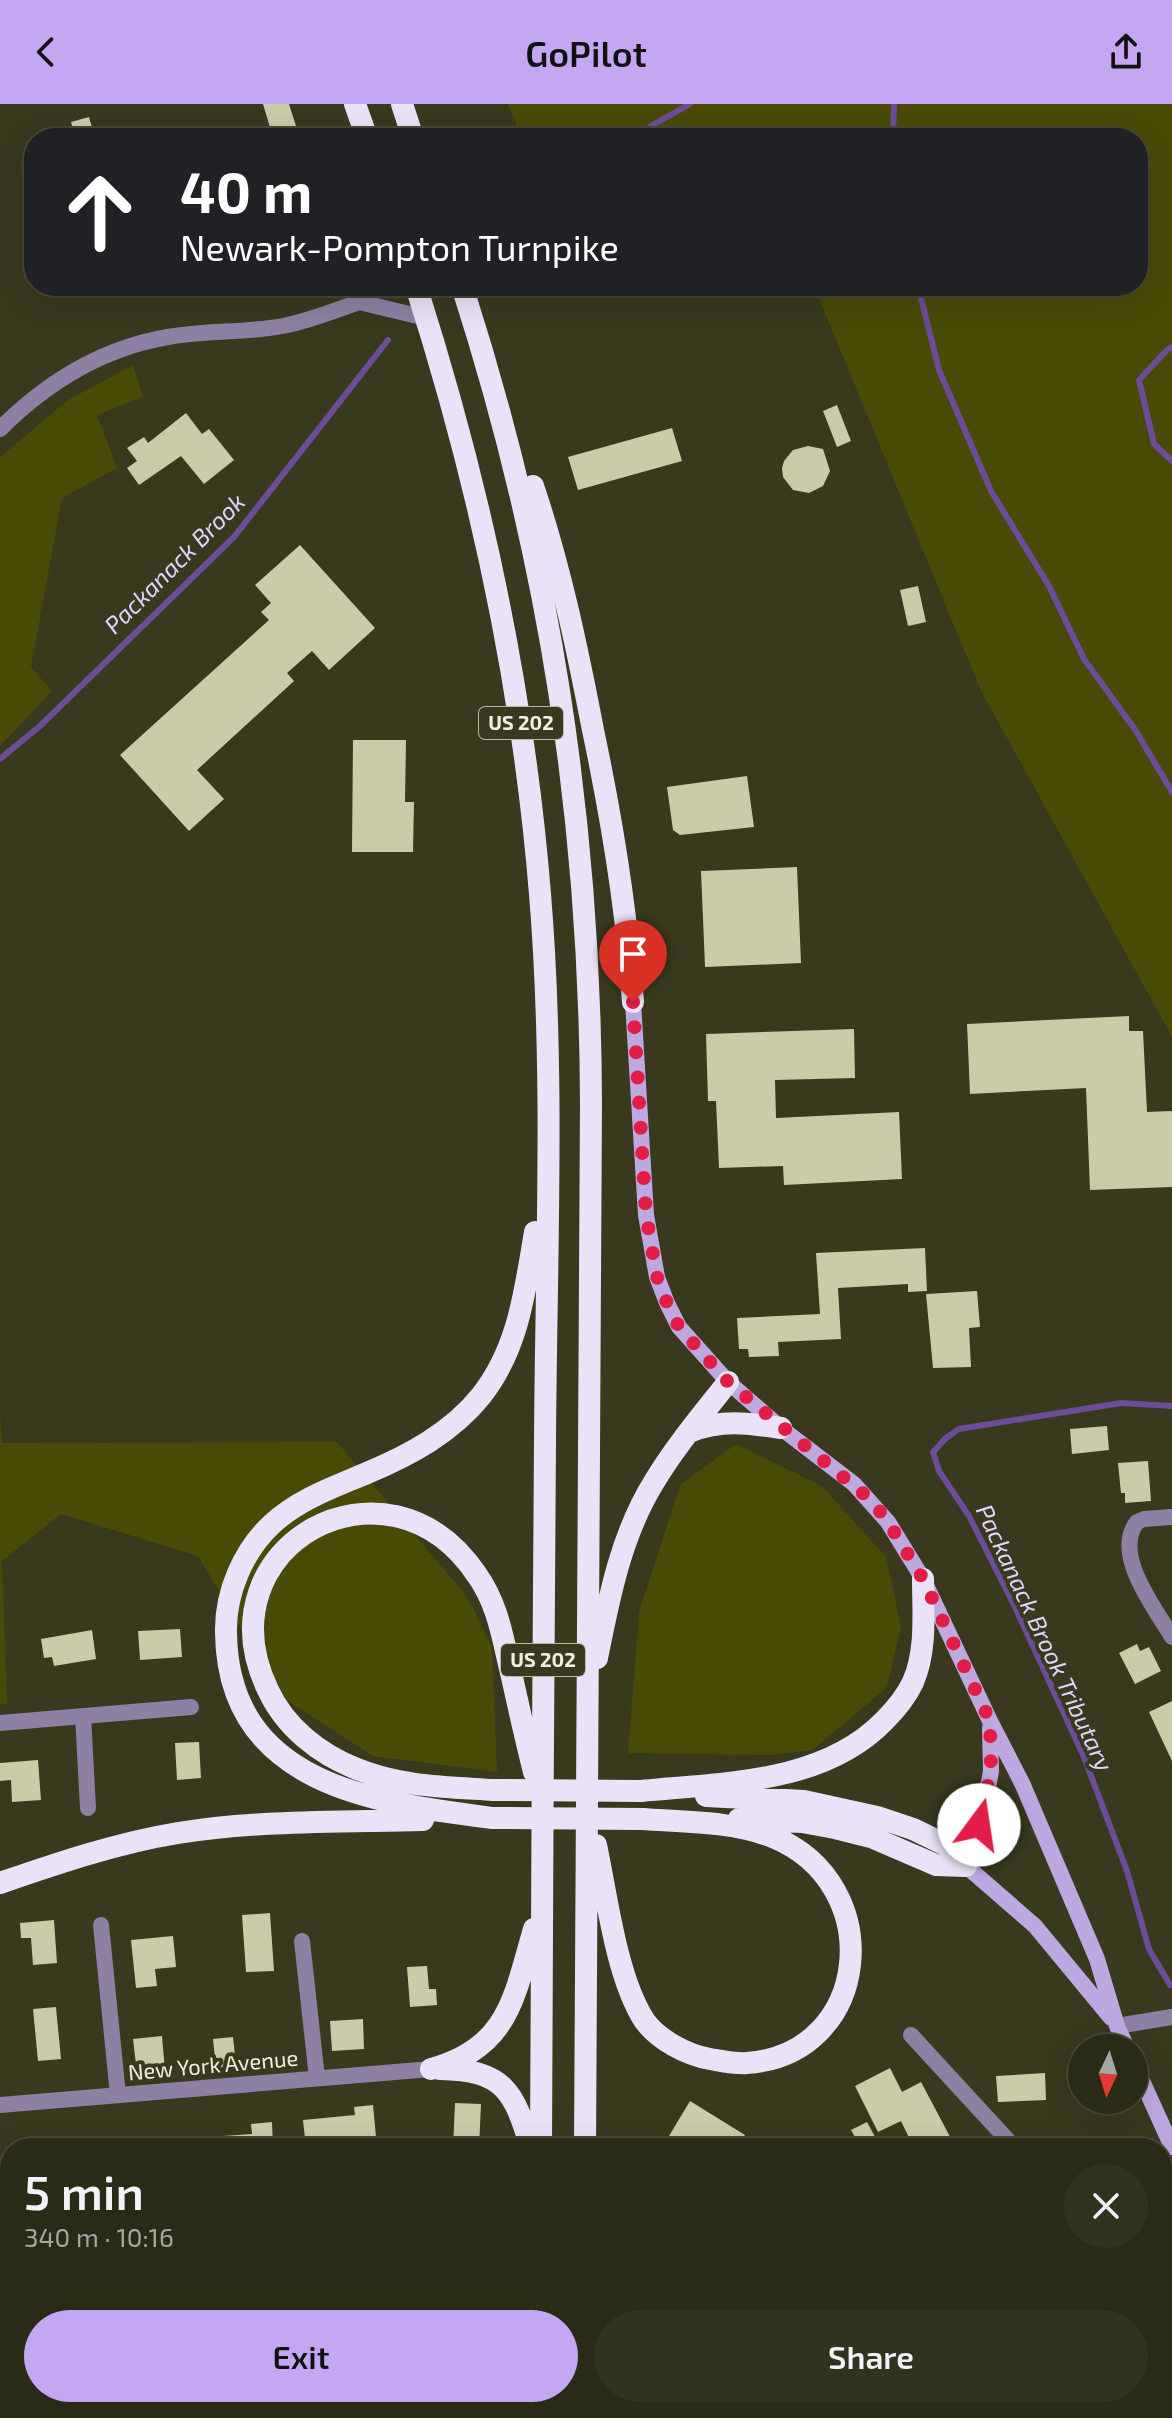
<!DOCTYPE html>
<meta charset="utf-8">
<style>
:root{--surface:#2a2b16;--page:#32331f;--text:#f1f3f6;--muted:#a5a7a1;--line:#464735;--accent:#c3a7f2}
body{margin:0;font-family:"Exo 2",sans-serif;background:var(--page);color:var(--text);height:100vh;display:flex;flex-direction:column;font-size:30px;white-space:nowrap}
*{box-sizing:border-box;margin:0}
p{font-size:26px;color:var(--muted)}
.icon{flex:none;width:44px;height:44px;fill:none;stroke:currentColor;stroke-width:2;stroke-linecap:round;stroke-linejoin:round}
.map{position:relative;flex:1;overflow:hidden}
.side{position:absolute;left:0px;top:2034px;width:1172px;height:280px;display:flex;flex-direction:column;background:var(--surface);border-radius:32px 32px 0 0;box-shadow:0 8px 32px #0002,0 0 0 2px var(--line)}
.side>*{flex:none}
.banner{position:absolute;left:24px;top:24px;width:1124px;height:168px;border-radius:32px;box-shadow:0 8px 32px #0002,0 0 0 2px var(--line);background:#202124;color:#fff;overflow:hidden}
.needle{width:52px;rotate:184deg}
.controls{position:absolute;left:1068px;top:1930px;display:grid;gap:16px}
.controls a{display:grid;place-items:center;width:80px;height:80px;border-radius:50%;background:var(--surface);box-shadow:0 8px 32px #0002,0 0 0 2px var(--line);font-size:40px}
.pin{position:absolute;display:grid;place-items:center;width:68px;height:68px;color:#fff;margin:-82px -34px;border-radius:50% 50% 50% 0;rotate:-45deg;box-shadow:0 0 8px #0007}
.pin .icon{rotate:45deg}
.me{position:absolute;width:88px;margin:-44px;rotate:14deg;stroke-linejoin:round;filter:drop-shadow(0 0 6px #0008)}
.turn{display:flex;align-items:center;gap:28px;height:168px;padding:0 24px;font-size:36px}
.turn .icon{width:104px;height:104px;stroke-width:2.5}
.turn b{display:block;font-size:56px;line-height:68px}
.round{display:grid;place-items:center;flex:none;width:84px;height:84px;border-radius:42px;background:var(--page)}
.overview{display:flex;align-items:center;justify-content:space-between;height:136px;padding:0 24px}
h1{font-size:48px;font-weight:600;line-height:60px}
.action{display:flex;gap:16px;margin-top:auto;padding:16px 24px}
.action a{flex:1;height:92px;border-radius:48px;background:var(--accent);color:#111;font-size:32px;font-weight:600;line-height:92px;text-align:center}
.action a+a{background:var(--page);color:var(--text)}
header{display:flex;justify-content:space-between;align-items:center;height:104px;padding:0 24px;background:var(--accent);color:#111;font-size:36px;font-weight:600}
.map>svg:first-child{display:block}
</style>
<header><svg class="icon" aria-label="back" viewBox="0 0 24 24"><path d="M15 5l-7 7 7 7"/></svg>GoPilot<svg class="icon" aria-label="share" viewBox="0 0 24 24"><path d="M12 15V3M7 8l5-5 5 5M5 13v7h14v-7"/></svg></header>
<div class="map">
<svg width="1172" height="2314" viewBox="0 0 1172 2314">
<rect width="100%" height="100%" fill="#38391d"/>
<path fill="#4a4a07" d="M508 0H1172V933L981 587 814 182H1138V34H517L516 19Z
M133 261 143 293 97 311 117 364 62 394 31 563 52 587 0 642V353L68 296Z
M0 1310 2 1339 337 1338 468 1494 492 1543 497 1668 373 1652 283 1594 198 1452 61 1410 2 1457 7 1600H0Z
M736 1340 822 1382 886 1453 901 1522 887 1583 813 1646 771 1651 628 1649 639 1508 680 1381Z"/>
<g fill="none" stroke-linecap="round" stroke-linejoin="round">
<path stroke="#6c4b9a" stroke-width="6" d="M641 34 651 22 690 0
M893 34 894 0
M918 182 939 266 991 387 1049 482 1084 555 1136 627 1172 688
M1172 243 1167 246 1139 276 1154 340 1172 357
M0 655 40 622 234 433 388 236
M1170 1881 1149 1845 1127 1767 1084 1653 1014 1501 969 1412 939 1367 933 1348 946 1334 959 1325 1121 1299 1172 1302"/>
</g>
<path fill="#c9cba9" d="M263 0H289L296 22 272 30Z
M89 13 93 27 75 32 71 18Z
M837 301 851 337 837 343 823 307Z
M186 309 202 330 209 325 234 356 204 380 181 352 139 381 127 364 137 357 127 344 144 333 148 339Z
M672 324 682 357 578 386 568 353Z
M808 342 823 345 830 367 823 382 809 389 793 386 783 373 782 364 784 357 793 346Z
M300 441 375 524 329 566 312 547 287 569 294 577 197 666 224 695 189 727 120 651 269 516 261 508 271 499 255 481Z
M918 482 926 518 908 522 900 486Z
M353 636H406L405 698H414L413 748H352Z
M747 672 754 723 680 731 673 726 667 683Z
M797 763 801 859 705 863 701 767Z
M1129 912V927H1143L1147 1008 1172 1007V1083L1090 1086 1086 984 970 990 967 920Z
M854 925 855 974 775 976 776 1014 899 1008 902 1075 784 1081 783 1062 719 1064 716 997H708L706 930Z
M925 1144 927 1187 908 1188V1180L838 1184 841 1235 778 1238 779 1252 749 1253 748 1245H739L737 1214 820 1210 816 1149Z
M977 1187 980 1223 969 1224 971 1263 933 1264 926 1190Z
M1107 1322 1109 1346 1072 1350 1070 1325Z
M1148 1357 1151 1397 1125 1399V1389H1121L1118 1359Z
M180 1525 182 1553 140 1556 138 1527Z
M92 1526 96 1555 54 1562 52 1553 44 1554 41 1535Z
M1137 1540 1140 1547 1149 1543 1161 1567 1135 1580 1119 1549Z
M1172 1597V1657L1149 1608Z
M199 1638 201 1674 177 1676 175 1639Z
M38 1656 41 1696 12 1698 11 1676 0 1677V1659Z
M270 1809 274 1867 246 1868 242 1811Z
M54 1816 57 1859 33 1861 31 1834H21L20 1819Z
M173 1832 176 1863 155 1865 157 1882 136 1884 131 1836Z
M427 1862 429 1885H436L437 1901 410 1903 407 1863Z
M56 1903 61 1955 38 1957 33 1905Z
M363 1915 364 1945 332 1947 330 1917Z
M162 1932 165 1967 137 1969 133 1935Z
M233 1933 236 1962 216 1964 213 1935Z
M890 1964 902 1988 921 1978 956 2044H914L901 2017 878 2028 855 1982Z
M1045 1969 1046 1996 998 1998 996 1972Z
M690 1997 745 2031 737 2044H689L669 2032Z
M455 1999 481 2000 479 2044H453Z
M373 2001 377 2044H358L357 2039 306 2044 303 2016 355 2011 354 2003Z
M272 2018 273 2044H223V2032L252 2030 251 2020Z
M867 2018 881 2044H861L851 2026Z"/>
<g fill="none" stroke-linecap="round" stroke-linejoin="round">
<path stroke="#8d80a4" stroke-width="16" d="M374 182 359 198 426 214
M0 325C46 279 103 244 168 233 206 226 246 229 283 222 309 217 334 207 359 198
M1172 1413 1144 1415 1137 1418C1112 1450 1155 1504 1172 1533
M83 1612 88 1704
M0 1619 191 1603
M101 1821 118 1991
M302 1837 317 1974
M1117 1922 1172 1913
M911 1931 1015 2044
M0 2001 431 1965
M1162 2183 1172 2184"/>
<path stroke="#bea8e2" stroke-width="16" d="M633 898 646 1111 657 1173 667 1199 679 1223 728 1278 781 1324 854 1380 888 1418 923 1475 990 1617 1022 1679 1097 1855 1117 1922 1127 1944
M990 1624 991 1667 985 1700 966 1762 1035 1822 1111 1914
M1134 1959 1172 2043"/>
<path stroke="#eae2f8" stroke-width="22" d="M355 0 367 34
M402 0 413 34
M416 182C480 382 523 581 540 790 555 970 546 1156 545 1337 543 1573 542 1808 541 2044
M462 182C549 452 590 715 591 999L585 2044
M533 382C560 462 577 543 593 626 612 716 627 806 633 898
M689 1328C721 1315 748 1319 781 1324
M597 1554C609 1494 621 1431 654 1378 675 1343 702 1311 728 1278
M494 1686C447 1683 401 1683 357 1665 319 1650 285 1623 268 1586 199 1443 387 1337 477 1471 499 1502 503 1537 512 1573 519 1605 526 1636 534 1668
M641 1687C722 1679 823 1680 884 1617 895 1606 906 1593 913 1578 927 1546 923 1508 923 1475
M706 1692 804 1697 877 1713 913 1725 946 1741 966 1762
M493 1714C375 1699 228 1681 226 1529 225 1489 243 1447 272 1420 299 1395 334 1383 367 1369 410 1351 451 1329 481 1292 519 1244 525 1186 535 1128
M739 1715 802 1718 835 1724 871 1733 936 1761 966 1762
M596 1741C607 1792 616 1872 644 1916 658 1936 687 1951 710 1955 722 1957 735 1960 747 1959 872 1950 888 1780 773 1733 732 1717 685 1718 642 1715
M0 1779C58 1759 117 1739 178 1729 259 1716 342 1718 423 1716
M431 1965C509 1944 514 1893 534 1825
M440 1965C504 1966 514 1987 531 2044
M539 2314V2304
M584 2314V2304"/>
<path stroke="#eae2f8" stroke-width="22" d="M494 1686 641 1687
M493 1714 642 1715"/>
</g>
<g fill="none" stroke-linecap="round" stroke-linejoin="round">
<path stroke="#e11d48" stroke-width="14" stroke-dasharray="0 25.2" d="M633 898 646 1111 657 1173 667 1199 679 1223 728 1278 871 1396 888 1418 923 1475 990 1617 991 1667 979 1721"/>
</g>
<g text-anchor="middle" stroke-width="8" stroke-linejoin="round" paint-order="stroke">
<g fill="#38391d" stroke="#b8b9a5" stroke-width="2">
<rect x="479" y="603" width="84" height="32" rx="6"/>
<rect x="501" y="1540" width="84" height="32" rx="6"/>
</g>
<g font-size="20" font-weight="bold" fill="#eff0df">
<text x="521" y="626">US 202</text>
<text x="543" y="1563">US 202</text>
</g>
<g font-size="22" fill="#eff0df" stroke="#38391d">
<text transform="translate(213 1961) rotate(-5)" y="8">New York Avenue</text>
</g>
<g font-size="24" font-style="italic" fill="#e2d3ff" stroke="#38391d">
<text transform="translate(175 460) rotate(-45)" y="8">Packanack Brook</text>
<text transform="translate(1044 1534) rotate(65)" y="8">Packanack Brook Tributary</text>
</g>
</g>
</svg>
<div class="controls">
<a><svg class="needle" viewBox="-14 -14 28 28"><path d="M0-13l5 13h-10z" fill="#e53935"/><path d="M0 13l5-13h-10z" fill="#a5a7a1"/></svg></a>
</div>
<div class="pin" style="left:633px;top:898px;background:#d93025"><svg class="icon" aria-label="arrive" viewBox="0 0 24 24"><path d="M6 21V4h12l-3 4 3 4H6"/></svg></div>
<svg class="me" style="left:979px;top:1721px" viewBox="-20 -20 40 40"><circle r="19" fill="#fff"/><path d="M0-13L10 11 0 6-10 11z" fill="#e11d48"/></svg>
<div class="banner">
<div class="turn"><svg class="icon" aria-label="ahead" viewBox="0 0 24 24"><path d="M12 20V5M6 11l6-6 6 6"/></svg><div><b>40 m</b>Newark-Pompton Turnpike</div></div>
</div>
<section class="side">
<div class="overview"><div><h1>5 min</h1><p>340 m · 10:16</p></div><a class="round"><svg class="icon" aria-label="close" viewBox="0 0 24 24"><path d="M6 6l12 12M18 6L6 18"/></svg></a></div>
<div class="action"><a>Exit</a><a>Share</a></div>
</section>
</div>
